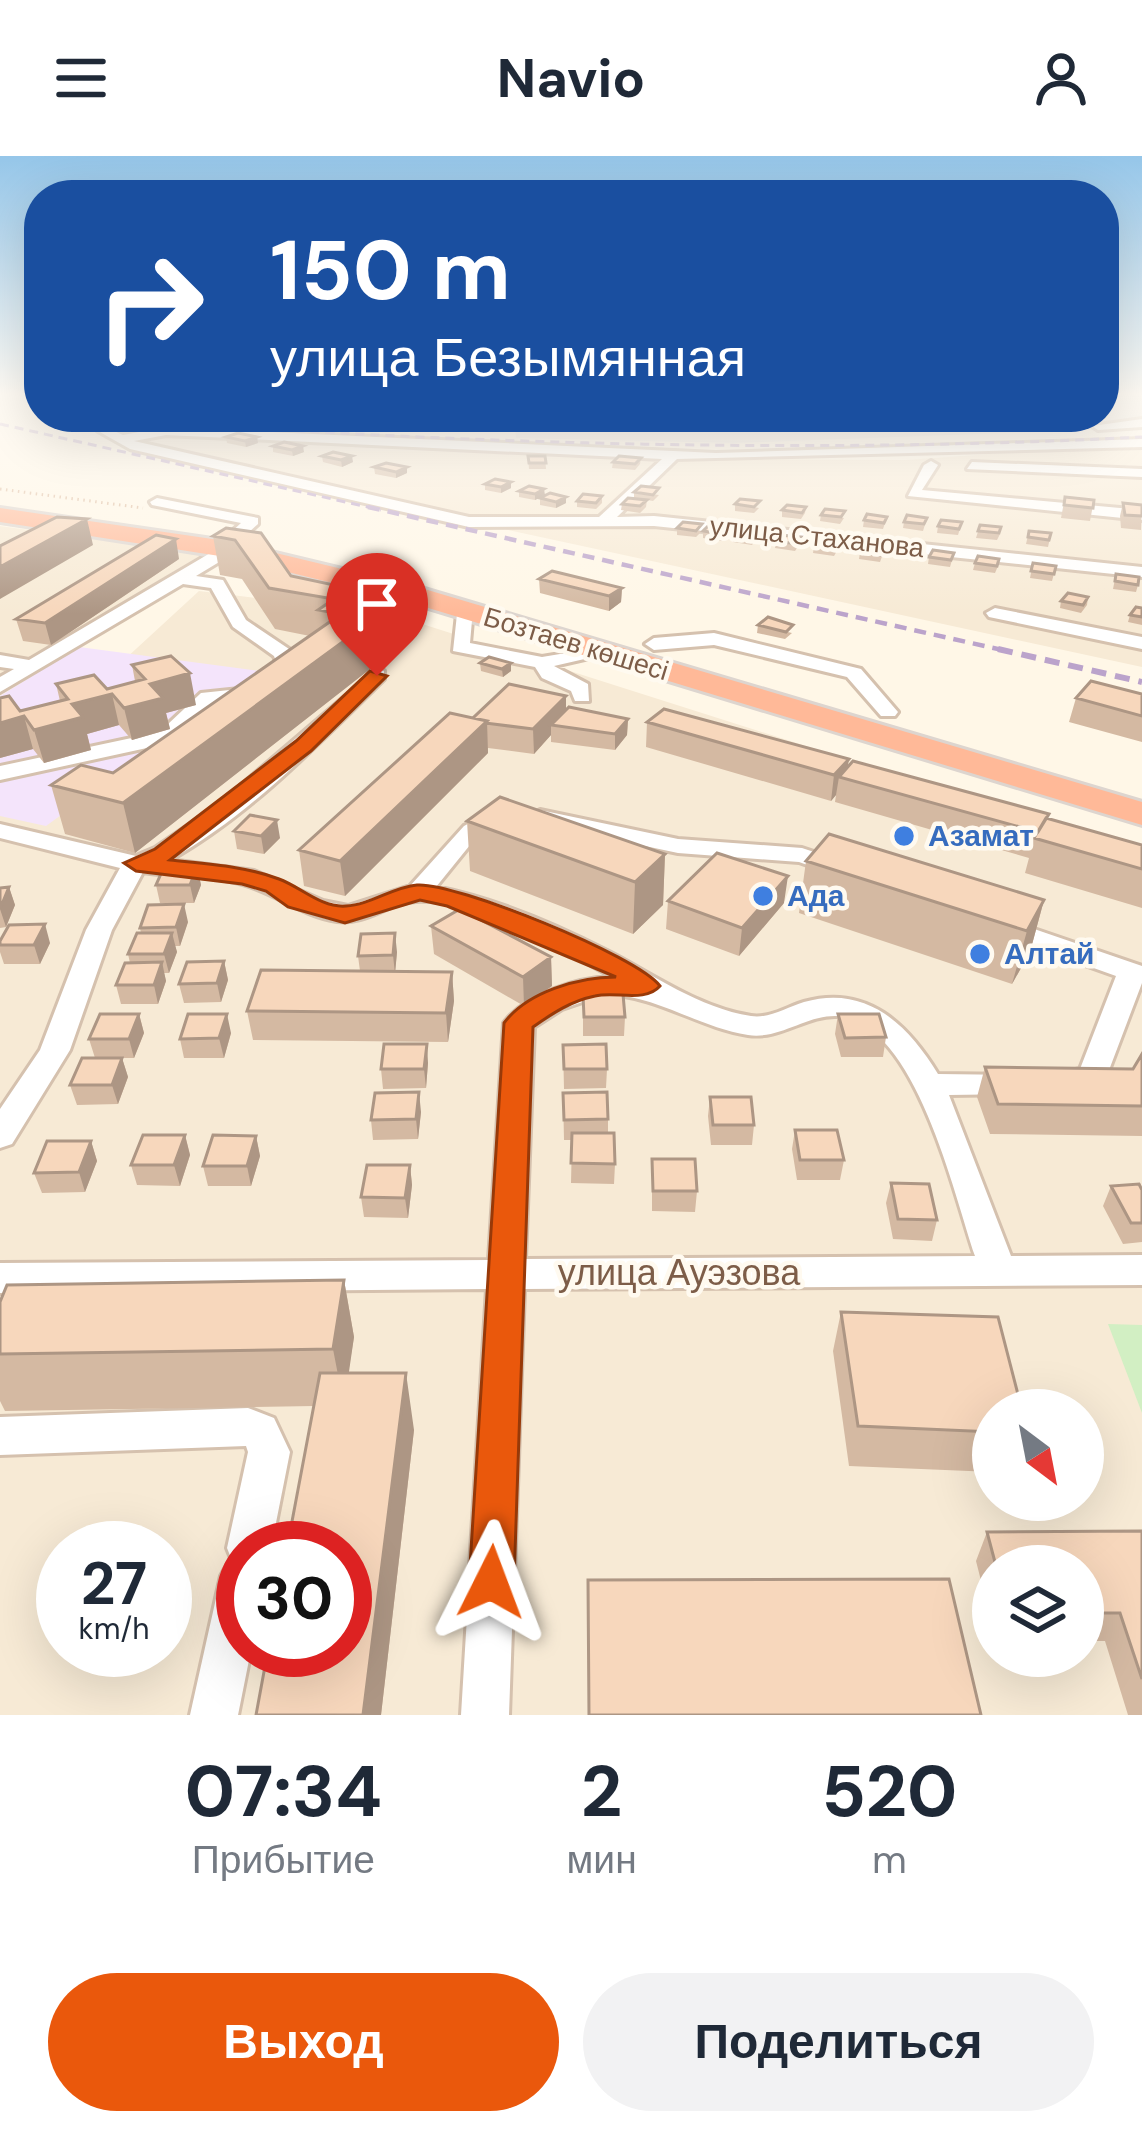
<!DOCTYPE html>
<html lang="ru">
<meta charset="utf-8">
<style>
:root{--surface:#fff;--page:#f2f2f3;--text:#1f2937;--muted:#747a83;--accent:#ea580c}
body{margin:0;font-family:"DM Sans",sans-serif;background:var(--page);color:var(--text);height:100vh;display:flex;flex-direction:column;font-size:45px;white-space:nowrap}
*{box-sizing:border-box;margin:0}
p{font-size:39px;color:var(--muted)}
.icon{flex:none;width:66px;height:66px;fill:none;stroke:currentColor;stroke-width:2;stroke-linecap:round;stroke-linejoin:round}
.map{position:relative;height:1559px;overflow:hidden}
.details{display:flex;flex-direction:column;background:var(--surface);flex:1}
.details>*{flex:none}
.banner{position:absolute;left:24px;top:24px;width:1095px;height:252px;border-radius:48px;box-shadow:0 12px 48px #0002;background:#1a4fa0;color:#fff;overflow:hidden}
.needle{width:78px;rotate:148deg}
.buttons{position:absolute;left:972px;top:1233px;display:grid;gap:24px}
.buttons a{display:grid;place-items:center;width:132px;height:132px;border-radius:50%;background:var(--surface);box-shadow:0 12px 48px #0002;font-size:60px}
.speed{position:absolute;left:36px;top:1365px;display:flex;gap:24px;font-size:60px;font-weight:700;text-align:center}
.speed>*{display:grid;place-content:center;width:156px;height:156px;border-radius:50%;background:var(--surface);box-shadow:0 12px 48px #0002;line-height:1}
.speed small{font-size:30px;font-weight:400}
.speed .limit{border:18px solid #d22;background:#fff;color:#111}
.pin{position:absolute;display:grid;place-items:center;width:102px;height:102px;color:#fff;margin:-123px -51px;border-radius:50% 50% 50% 0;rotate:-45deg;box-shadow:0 0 12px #0007}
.pin .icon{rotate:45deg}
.me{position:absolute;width:132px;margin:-66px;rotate:3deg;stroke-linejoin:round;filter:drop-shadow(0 0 9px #0008)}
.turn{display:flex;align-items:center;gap:42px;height:252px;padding:0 48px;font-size:54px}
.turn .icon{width:156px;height:156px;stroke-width:2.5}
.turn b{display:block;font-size:84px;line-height:102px}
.eta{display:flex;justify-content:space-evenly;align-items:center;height:204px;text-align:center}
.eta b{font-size:72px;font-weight:700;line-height:84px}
.cta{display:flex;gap:24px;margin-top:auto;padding:24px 48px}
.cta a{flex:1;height:138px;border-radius:72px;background:var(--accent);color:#fff;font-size:48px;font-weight:700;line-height:138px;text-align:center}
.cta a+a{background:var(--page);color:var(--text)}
header{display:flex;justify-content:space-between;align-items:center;height:156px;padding:0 48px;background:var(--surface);font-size:54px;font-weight:700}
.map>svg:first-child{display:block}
</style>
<header><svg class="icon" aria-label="menu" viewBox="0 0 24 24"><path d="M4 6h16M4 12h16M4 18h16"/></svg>Navio<svg class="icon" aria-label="person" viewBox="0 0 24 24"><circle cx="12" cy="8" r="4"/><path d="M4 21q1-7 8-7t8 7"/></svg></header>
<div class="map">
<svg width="1142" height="1559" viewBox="0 0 1142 1559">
<rect width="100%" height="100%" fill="#fff7e7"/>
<path fill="#f7ead5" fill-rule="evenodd" d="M167 278 677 303 906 304 1142 287V511L134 293Z
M0 370 203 398 0 519Z
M199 435 394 459 1142 697V1559H0V618ZM993 1254H1083V1344H993ZM63 1392H165V1494H63ZM243 1392H345V1494H243ZM993 1410H1083V1500H993Z"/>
<path fill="#efe9e1" d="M1104 240H1142V272L734 287 516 282 514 261H1104Z"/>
<path fill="#f4e4fb" d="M79 491 259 515 46 670 0 660V540Z"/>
<path fill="#d2efc3" d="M1108 1168 1142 1169V1257Z"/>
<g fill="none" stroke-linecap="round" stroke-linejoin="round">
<defs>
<path id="minor" d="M124 261H140L114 275 123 279 166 271 716 297 1142 283V291L677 303 617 361 654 360 1142 411V421L654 370 469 371 130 293 98 275ZM166 279 662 303 599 361H469L134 285Z
M1142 263V271L1098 274 1092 270Z
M931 305 938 309 922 334 1142 354V364L908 340 924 309Z
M972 306 1142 313V321L967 313Z
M157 342 258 362V368L248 377 254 379V385L196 420 223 424 246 464 289 493 298 512 281 532H267L264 528 278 511 274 500 233 471 211 432 183 428 0 536V521L14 513 0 511V499L29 504 234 383 228 379 241 367 152 349 150 346Z
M458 449 473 453 470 487 542 501 602 491V499L554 510 588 528 589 545H575L571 535 542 522 535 511 453 495Z
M995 452 1142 481V493L989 461 986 457Z
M714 477 861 513 898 556 895 560H881L847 521 714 489 654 494 645 488 654 482Z
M377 513 384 515V523C319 587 250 659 170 704L254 715 323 745 348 750 410 730 464 670 488 657H504L508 662 504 667 470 689 436 731C496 743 555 768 609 796 654 819 699 852 751 860 769 863 787 851 804 846 867 828 908 869 938 918L1029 919 1034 927 1029 935 1018 938 949 939 1011 1100 1142 1099V1129L524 1133 509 1559H461L487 1133 0 1137V1107L489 1104 504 867C526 838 577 822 612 821 562 792 474 742 416 745 388 746 367 769 337 765 302 760 276 737 243 728 211 719 176 721 143 716L112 774 70 894 12 988 0 992V953L40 894 86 774 120 712 0 682V668L136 700 155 692 218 649ZM606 838C658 840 698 871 748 879 780 884 807 858 838 860 916 867 954 1039 975 1100L525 1103 534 871 562 853Z
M259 531 266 533V541L214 547 181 577 156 590 0 624V610L141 580 167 569 201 537Z
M540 654 678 683 802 692 853 709 857 714 844 722 799 706 678 697 532 666 528 661Z
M999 761 1142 810V827L1103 930 1069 937 1058 934 1053 926 1058 918 1080 913 1116 820 990 775 986 769Z
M248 1252 274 1262 290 1296 271 1392H243V1494H251L238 1559H190L221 1420 231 1402 227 1392 248 1296 246 1290 0 1299V1261Z"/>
<path id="highway" d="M0 352 226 385 421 432 1142 646V669L402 444 226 401 0 366Z"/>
</defs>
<use href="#minor" stroke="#d5c1ae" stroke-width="6"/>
<use href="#highway" stroke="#ddd5cf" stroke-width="6"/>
<path stroke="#ddba9e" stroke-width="3" stroke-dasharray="1.5 4.5" stroke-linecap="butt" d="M0 333 143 352"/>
<use href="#minor" fill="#fff" fill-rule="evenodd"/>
<use href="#highway" fill="#ffb998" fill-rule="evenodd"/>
<path stroke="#bba3cb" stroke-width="3" stroke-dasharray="9 6" stroke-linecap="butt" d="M86 261C438 287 789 299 1142 281
M0 268 381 354"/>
<path stroke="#bba3cb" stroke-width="4.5" stroke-dasharray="12 8" stroke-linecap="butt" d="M368 351 1011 496"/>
<path stroke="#bba3cb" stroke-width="6" stroke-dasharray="15 9" stroke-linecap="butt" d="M998 493 1142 526"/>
</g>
<path fill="#d4b9a2" d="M522 261H577L572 268 522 265Z
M226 281H257L258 287 246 291 227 287Z
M273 290 304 296 293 300 273 296Z
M322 300 353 306 342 311 323 306Z
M528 300H545L546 313H529Z
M641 302 640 308 635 314 612 312 613 306Z
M374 311H407V317L396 322 375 318Z
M511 326V332L501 337 485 334V328Z
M519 335 545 339 535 344 519 341Z
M634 336 659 339 653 345 647 344 646 351 640 357 621 354 622 348 634 343Z
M602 340V347L596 353 577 351V345Z
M1065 341 1094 344 1090 365 1061 362Z
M540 342 566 347 556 352 540 349Z
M1123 347 1142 349 1141 374 1121 372 1120 360Z
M735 348 759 352 754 357 735 355Z
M806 351 805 357 801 363 782 361V354Z
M821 359 844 362 840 368 820 365Z
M887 361 883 373 863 371 864 364Z
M927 362 923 375 903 372 904 366Z
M962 366 958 379 937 377 938 370Z
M980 369 1000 378 997 384 976 382Z
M226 372 291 420 372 437 379 506 135 697 65 678 51 629 113 617 310 480 275 473 242 423 220 419 213 380Z
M677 372 702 375 696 381 677 379Z
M728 372V378L722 385 703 382V375Z
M1029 375 1051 377 1048 391 1026 388Z
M733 380 757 382 752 389 733 386Z
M801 381 800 388 795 395 775 392 776 385Z
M839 386 838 393 834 400 813 397 814 390Z
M885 392 880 406 859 403 860 396Z
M954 397 950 411 928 408 929 401Z
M179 403 51 489 23 485 16 463Z
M975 407 998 410 995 417 973 414Z
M1033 407 1056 410 1052 425 1030 422Z
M1116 418 1138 429 1136 436 1113 433Z
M539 423 622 432 621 446 609 455 540 437Z
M1088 441 1087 449 1081 457 1060 452 1061 445Z
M1142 452V469L1128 466 1130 459Z
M758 469 792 477 785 483 757 477Z
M480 507 511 515 503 521 481 515Z
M132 509 196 549 166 557 170 573 132 584 119 569 87 578 91 594 44 607 33 593 0 602V542L20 555 60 545 56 528 107 533 135 525Z
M1142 538V586L1069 566 1076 542Z
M566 554 628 563 627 579 615 594 551 586V579L534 598 488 592V597L345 740 304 730 299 694 473 562Z
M647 566 848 610 1049 658 1047 663 1142 689V752L1025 717 1029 702 835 646 836 639 831 645 646 591Z
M467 665 665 698 663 749 633 778 470 715Z
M234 675 280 682 264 698 237 693Z
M806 705 1044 744 1030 796 1012 828 799 757Z
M197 711 201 729 194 747H160L156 729Z
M9 731 15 749 6 771 0 772V732Z
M668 745 784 747 739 800 666 773Z
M188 766 180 790H175L177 796 169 817H164L166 825 158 848H121L116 829 130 807 128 798 141 777 140 772Z
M431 770 551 801 552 830 524 850 434 798Z
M0 785 50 787 40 808H4L0 796Z
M397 796 395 816H452L454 845 448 886 253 884 247 855 360 815 358 800Z
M224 805 228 824 221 846 184 847 179 828Z
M583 839 625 861 624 880H583Z
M139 858 144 877 134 902H122L128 921 118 948 77 949 70 929 95 902 89 883Z
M838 858 886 881 883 901H841L835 878Z
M231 877 224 902H184L180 883Z
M563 889 607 913 606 932 564 933Z
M1142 898V980L990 978 977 941 985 911 1133 913Z
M428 907 426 932 383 933 381 913Z
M563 937 608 963V977L615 1008 614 1028 571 1027 572 984H564Z
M710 941 754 969 752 989H711L708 960Z
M421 956 418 983 373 984 371 964Z
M795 974 844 1004 840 1024H797L792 993Z
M185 979 190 999 180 1030 137 1029 131 1009Z
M256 980 260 1000 251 1030H208L203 1010Z
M91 985 97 1005 85 1036 42 1037 34 1017Z
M652 1003 697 1035 695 1056 652 1055Z
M410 1009 412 1029 408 1062 364 1061 361 1041Z
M891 1027 937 1064 932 1085 893 1083 886 1047Z
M1111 1030 1142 1034V1086L1123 1088 1103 1050Z
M344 1124 354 1181 348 1217 414 1274 381 1559H256L314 1250 5 1255 0 1245V1146Z
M841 1156 993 1254V1316L849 1310 833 1195Z
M1142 1375V1559H1128L1105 1485H1083V1410H993V1472L976 1405 987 1376Z"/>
<path fill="#ad9684" d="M257 281 258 287 246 291 245 285Z
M303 290 304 296 293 300 292 294Z
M352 300 353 306 342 311 341 304Z
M407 311V317L396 322V316Z
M511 326V332L501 337V331Z
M544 333 545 339 535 344V338Z
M566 341V347L556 352V346Z
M87 363 93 389 0 443V411Z
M176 383 179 403 51 489 45 467Z
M622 432 621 446 609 455V440Z
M372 437 379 506 135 697 123 647 343 458Z
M511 507V515L503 521 502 513Z
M190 517 196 549 166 557 170 573 132 584 124 552 150 528Z
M112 538 119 569 87 578 91 594 44 607 34 574 72 548Z
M566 540V564L551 569V579L534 598 533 573Z
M24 560 33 593 0 602V567Z
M628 563 627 579 615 594V578Z
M487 565 488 597 345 740 340 705Z
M849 603 846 623 839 621 836 639 831 645 834 619Z
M277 664 280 682 264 698 261 680Z
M665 698 663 749 633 778 635 726Z
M197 711 201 729 194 747 190 729Z
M788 720 784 747 739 800 742 772Z
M9 731 15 749 6 771 0 753Z
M1044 744 1030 796 1012 828 1027 775Z
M184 748 188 766 180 790 176 771Z
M45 768 50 787 40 808 34 789Z
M172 777 177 796 169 817 164 798Z
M395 777 397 796 395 818 393 799Z
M551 801 552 830 524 850 523 821Z
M224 805 228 824 221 846 217 827Z
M162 806 166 825 158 848 154 829Z
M452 816 454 845 448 886 446 857Z
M139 858 144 877 134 902 129 883Z
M227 858 231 877 224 902 219 882Z
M427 888 428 907 426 932 424 913Z
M122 902 128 921 118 948 112 929Z
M419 936 421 956 418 983 416 963Z
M185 979 190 999 180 1030 174 1009Z
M256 980 260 1000 251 1030 247 1010Z
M91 985 97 1005 85 1036 79 1016Z
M410 1009 412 1029 408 1062 405 1042Z
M344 1124 354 1181 344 1250 333 1193Z
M406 1217 414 1274 381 1559H363Z"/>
<path fill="#f7d7bc" stroke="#ad9684" stroke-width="3" d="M238 277 257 281 245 285 226 281Z
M284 286 303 290 292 294 273 290Z
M333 296 352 300 341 304 322 300Z
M528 300H545L546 307H529Z
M619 300 641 302 635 308 613 306Z
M386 307 407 311 396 316 374 311Z
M495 323 511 326 501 331 485 328Z
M529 330 544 333 535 338 519 335Z
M641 330 659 332 653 339 634 336Z
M550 337 566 341 556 346 540 342Z
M583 338 602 340 596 347 577 345Z
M1065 341 1094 344 1093 352 1064 349Z
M628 342 647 344 640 350 622 348Z
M740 343 760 345 754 351 735 348Z
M1123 347 1142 349V360L1125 359Z
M787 349 806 351 802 357 782 354Z
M825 353 845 355 841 361 821 359Z
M867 358 887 361 884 367 864 364Z
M907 359 927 362 924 368 904 366Z
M57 361 87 363 0 411V390Z
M941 364 962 366 959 373 938 370Z
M683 366 702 368 696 375 677 372Z
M709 369 728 372 723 378 703 375Z
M980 369 1001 371 999 377 978 375Z
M226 372 261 377 291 420 372 437 343 458 374 463 123 647 51 629 81 609 113 617 341 458 318 454 334 443 269 432 235 384 213 380Z
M738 373 758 376 753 382 733 380Z
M1029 375 1051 377 1049 384 1028 381Z
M156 379 176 383 45 467 16 463Z
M781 379 801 381 796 388 776 385Z
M819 384 839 386 835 393 814 390Z
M864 390 885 392 881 399 860 396Z
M933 394 954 397 951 404 929 401Z
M978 400 999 403 997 410 975 407Z
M1033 407 1056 410 1054 418 1031 415Z
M552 415 622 432 609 440 539 423Z
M1116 418 1139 421 1138 429 1115 425Z
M1068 437 1088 441 1083 449 1061 445Z
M1136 451 1142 452V461L1130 459Z
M768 461 793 469 786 476 758 469Z
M171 500 190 517 150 528 163 542 124 552 112 538 72 548 83 561 34 574 24 560 0 567V542L9 540 20 555 68 543 56 528 94 519 107 533 145 523 132 509Z
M489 501 511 507 502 513 480 507Z
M1091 525 1142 538V560L1076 542Z
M509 528 566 540 533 573 485 567 487 565 473 562Z
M569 551 628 563 615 578 551 569Z
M664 553 849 603 834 619 647 566Z
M450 557 487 565 340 705 299 694Z
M853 605 1049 658 1038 676 839 621Z
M500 641 665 698 635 726 467 665Z
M250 659 277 664 261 680 234 675Z
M1046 662 1142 689V713L1034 682Z
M829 678 1044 744 1027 775 806 705Z
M717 697 788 720 742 772 668 745Z
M164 711H197L190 729H156Z
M9 731 0 753V732Z
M184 748 176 771 140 772 148 749Z
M460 753 551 801 523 821 431 770Z
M45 768 34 789H0V785L9 769Z
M137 777H172L164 798H128Z
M395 777 393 799 358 800 361 778Z
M224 805 217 827 179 828 187 806Z
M162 806 154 829H116L125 807Z
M261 814 452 816 446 857 247 855Z
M623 838 625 861H584L583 839Z
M100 858H139L129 883H89Z
M188 858H227L219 882 180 883Z
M838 858H879L886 881 845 882Z
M384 888H427L424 913H381Z
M606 888 607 913H564L563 889Z
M1142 898V950L998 948 985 911 1133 913Z
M82 902H122L112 929H70Z
M419 936 416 963 371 964 375 937Z
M607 936 608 963 564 964 563 937Z
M710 941H751L754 969H713Z
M795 974H837L844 1004H800Z
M572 977H614L615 1008 571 1007Z
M143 979H185L174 1009H131Z
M213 979 256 980 247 1010H203Z
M47 985H91L79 1016 34 1017Z
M652 1003H695L697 1035H653Z
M367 1009H410L405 1042 361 1041Z
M891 1027 929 1028 937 1064 898 1063Z
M1139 1028 1142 1034V1067H1131L1111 1030Z
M344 1124 333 1193 0 1198V1146L7 1129Z
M841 1156 998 1161 1022 1254H993V1276L858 1270Z
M320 1217H406L363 1559H256L268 1494H345V1392H287Z
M1142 1375V1523L1120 1457H1083V1410H996L987 1376Z
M949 1423 981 1559H589L588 1424Z"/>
<linearGradient id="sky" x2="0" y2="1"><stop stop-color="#95c6e9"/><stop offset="0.52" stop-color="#fffbf4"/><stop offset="1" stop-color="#fffbf4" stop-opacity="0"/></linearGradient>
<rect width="1142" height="458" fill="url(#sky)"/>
<path fill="#ea580c" stroke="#983908" stroke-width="3" d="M370 515 387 520 311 595 170 704C207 708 245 710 279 723 301 731 321 752 346 750 370 749 393 731 417 729 455 726 638 800 660 830 645 847 616 835 595 840 571 845 553 857 533 871L514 1426 508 1443 491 1449 475 1443 469 1426 504 867C527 836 578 821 616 821L447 750 420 744 345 767 288 751 266 735 242 728 136 715 124 707 155 693 296 585Z"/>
<g fill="#3f7fe0" stroke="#fffaf0" stroke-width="4.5">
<circle cx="904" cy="680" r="12"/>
<circle cx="763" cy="740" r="12"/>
<circle cx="980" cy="798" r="12"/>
</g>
<g text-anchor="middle" stroke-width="9" stroke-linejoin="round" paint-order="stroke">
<g font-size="27" fill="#7d5d48" stroke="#fffaf0">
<text transform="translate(817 381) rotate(6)" y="9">улица Стаханова</text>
<text transform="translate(576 488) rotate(17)" y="9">Бозтаев көшесі</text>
</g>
<g font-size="30" font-weight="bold" fill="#366cbe" stroke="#fffaf0" text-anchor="start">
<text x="928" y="690">Азамат</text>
<text x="787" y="750">Ада</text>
<text x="1004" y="808">Алтай</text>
</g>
<g font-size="36" fill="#7d5d48" stroke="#fffaf0">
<text x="679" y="1129">улица Ауэзова</text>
</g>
</g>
</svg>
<div class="buttons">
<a><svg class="needle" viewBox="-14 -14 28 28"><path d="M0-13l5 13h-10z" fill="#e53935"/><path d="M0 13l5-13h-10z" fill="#747a83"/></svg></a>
<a><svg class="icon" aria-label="layers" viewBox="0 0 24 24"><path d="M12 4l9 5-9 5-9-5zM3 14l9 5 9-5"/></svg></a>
</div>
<div class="speed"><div>27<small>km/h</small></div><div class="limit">30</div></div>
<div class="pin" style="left:377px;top:520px;background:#d93025"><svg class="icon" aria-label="arrive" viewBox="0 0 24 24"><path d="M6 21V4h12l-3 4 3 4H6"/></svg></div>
<svg class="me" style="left:491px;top:1426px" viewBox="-20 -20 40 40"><path d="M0-17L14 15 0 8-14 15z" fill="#ea580c" stroke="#fff" stroke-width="4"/></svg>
<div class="banner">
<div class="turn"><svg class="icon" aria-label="right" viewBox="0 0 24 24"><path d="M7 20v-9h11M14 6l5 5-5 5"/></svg><div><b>150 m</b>улица Безымянная</div></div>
</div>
</div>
<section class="details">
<div class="eta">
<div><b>07:34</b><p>Прибытие</p></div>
<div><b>2</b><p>мин</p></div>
<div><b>520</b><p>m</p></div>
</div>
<div class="cta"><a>Выход</a><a>Поделиться</a></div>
</section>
